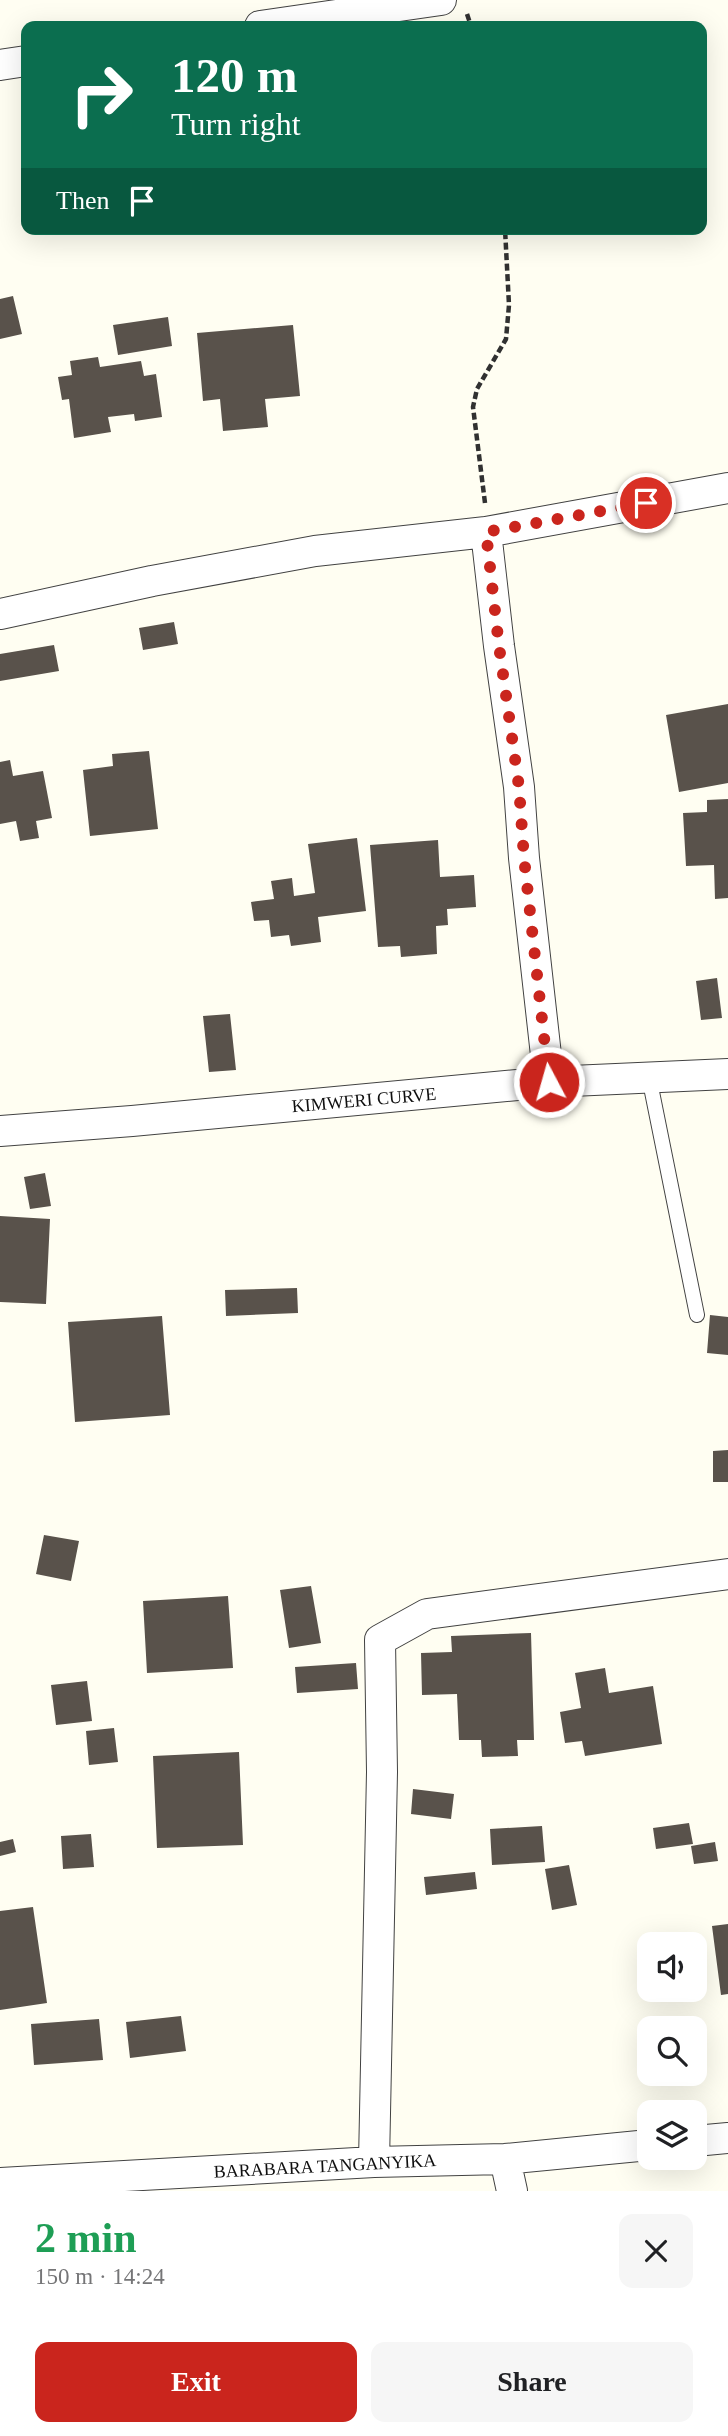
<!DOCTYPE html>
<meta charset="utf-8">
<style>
:root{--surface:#fff;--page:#f6f6f6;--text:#202124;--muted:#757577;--accent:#ca251d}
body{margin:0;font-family:Georgia,serif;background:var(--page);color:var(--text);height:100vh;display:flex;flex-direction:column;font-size:26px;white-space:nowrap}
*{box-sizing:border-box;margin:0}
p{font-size:23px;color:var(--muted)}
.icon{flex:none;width:38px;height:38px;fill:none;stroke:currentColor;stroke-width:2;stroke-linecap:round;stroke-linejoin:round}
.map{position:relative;height:2191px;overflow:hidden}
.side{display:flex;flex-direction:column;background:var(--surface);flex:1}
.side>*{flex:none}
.banner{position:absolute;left:21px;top:21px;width:686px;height:214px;border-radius:14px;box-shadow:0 7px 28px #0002;background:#0b6e4f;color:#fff;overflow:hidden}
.tools{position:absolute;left:637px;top:1932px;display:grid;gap:14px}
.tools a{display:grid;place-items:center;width:70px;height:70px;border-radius:14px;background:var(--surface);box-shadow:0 7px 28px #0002;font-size:35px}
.pin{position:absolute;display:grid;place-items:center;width:60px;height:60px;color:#fff;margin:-30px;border:4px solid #fff;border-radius:50%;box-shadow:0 2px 7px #0007}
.me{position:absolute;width:77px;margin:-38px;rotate:354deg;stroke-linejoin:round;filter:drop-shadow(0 0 5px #0008)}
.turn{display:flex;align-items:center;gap:24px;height:147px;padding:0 35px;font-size:32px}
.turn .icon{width:91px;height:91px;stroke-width:2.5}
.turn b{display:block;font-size:49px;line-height:60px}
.then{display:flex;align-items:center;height:66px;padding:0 35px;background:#0003;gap:14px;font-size:26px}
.round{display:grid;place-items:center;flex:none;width:74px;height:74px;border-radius:14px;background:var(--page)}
.summary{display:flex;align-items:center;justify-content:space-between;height:119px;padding:0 35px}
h1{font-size:42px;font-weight:800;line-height:52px;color:#1e9e55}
.primary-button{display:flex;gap:14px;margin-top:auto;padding:14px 35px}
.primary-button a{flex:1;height:80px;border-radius:14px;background:var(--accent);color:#fff;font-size:28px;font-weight:800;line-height:80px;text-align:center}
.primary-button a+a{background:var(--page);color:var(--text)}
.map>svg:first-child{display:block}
</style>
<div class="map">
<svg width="728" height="2191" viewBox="0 0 728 2191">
<rect width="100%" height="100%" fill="#fffef2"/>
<path fill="#59524b" d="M13 296 22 334 0 339V299Z
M168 317 172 346 118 355 113 325Z
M293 325 300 396 265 399 268 427 223 431 220 399 203 401 197 333Z
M98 357 100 367 141 361 144 376 156 374 162 417 135 421 134 414 108 417 111 432 74 438 69 399 62 400 58 377 72 375 70 361Z
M174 622 178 644 143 650 139 628Z
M54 645 59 671 0 681V654Z
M728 704V783L679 792 666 715Z
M149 751 158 829 90 836 83 770 113 766 112 754Z
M10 760 13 776 43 771 52 818 36 821 39 838 20 841 16 821 0 824V762Z
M728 799V898L715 899 714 865 686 866 683 813 707 812V800Z
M357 838 366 911 318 917 321 942 291 946 289 935 271 937 269 920 254 921 251 902 274 899 271 881 292 878 294 896 315 893 308 844Z
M438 840 440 877 474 875 476 907 447 909 448 925 436 926 437 954 401 957 400 946 378 947 370 845Z
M717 978 722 1018 701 1020 696 981Z
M230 1014 236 1070 209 1072 203 1016Z
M45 1173 51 1206 30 1209 24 1177Z
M0 1216 50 1219 46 1304 0 1302Z
M297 1288 298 1313 226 1316 225 1290Z
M710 1315 728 1317V1355L707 1353Z
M162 1316 170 1415 75 1422 68 1322Z
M728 1450V1482H713V1451Z
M44 1535 79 1541 71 1581 36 1574Z
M311 1586 321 1643 289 1648 280 1590Z
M228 1596 233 1668 147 1673 143 1601Z
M531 1633 534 1740H517L518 1756 482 1757 481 1740H459L457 1694 422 1695 421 1653 452 1652 451 1636Z
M356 1663 358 1689 297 1693 295 1667Z
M605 1668 609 1693 653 1686 662 1744 585 1756 582 1741 565 1743 560 1712 581 1708 575 1673Z
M87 1681 92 1721 56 1725 51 1685Z
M114 1728 118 1762 89 1765 86 1731Z
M239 1752 243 1845 157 1848 153 1756Z
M413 1789 454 1794 451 1819 411 1814Z
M689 1823 693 1844 656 1849 653 1828Z
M542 1826 545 1862 492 1865 490 1829Z
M91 1834 94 1867 63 1869 61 1836Z
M13 1839 16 1852 0 1856V1842Z
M715 1842 718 1861 694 1864 691 1846Z
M569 1865 577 1905 552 1910 545 1869Z
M475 1872 477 1889 426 1895 424 1877Z
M33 1907 47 2003 0 2010V1911Z
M728 1924V1994L721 1995 712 1926Z
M181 2016 186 2051 130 2058 126 2022Z
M99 2019 103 2060 34 2065 31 2024Z"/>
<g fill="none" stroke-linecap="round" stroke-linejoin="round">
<defs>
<path id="lane" d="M649 1077 697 1315"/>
<path id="street" d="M260 26 441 0
M0 65 26 61
M486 532 499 646 519 787 524 858 549 1082
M0 614 152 581 315 551 486 532 728 488
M0 1131 132 1121 549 1082 728 1074
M695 2141 728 2138
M505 2159 512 2191
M374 2162 382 1772 380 1640 427 1614 728 1574
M0 2183 374 2162 505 2159 649 2145"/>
</defs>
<use href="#lane" stroke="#424242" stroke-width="16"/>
<use href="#street" stroke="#424242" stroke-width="32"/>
<path stroke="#313131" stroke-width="4.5" stroke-dasharray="7 3.5" stroke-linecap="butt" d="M467 14 471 26
M485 503 473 407 477 389 506 339 509 305 505 229"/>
<use href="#lane" stroke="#fff" stroke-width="14"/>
<use href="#street" stroke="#fff" stroke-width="30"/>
</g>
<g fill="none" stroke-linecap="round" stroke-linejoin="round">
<path stroke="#ca251d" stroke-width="12" stroke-dasharray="0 21.6" d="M549 1082 524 858 519 787 499 646 486 532 646 503"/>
</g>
<g text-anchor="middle" stroke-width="7" stroke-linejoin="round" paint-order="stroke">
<g font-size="18" fill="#0f0f0f" stroke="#fff">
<text transform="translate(364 1100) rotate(-5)" y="6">KIMWERI CURVE</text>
<text transform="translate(325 2166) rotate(-3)" y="6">BARABARA TANGANYIKA</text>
</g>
</g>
</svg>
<div class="tools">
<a><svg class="icon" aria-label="sound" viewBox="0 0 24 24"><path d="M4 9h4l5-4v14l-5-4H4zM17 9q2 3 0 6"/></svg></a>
<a><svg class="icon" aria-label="search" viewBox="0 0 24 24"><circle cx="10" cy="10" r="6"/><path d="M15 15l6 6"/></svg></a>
<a><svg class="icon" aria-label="layers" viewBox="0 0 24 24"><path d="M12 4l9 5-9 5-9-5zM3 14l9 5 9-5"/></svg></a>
</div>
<div class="pin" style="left:646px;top:503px;background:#d93025"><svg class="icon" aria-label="arrive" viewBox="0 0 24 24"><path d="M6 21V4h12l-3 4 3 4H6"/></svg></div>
<svg class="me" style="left:549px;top:1082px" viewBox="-20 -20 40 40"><circle r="17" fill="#ca251d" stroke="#fff" stroke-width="3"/><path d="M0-11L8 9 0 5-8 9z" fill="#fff"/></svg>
<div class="banner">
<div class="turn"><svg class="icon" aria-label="right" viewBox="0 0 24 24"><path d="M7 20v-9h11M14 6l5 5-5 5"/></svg><div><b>120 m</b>Turn right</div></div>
<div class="then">Then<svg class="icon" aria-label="arrive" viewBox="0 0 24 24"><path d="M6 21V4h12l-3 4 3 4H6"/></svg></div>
</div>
</div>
<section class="side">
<div class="summary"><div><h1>2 min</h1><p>150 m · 14:24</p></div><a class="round"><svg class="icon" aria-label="close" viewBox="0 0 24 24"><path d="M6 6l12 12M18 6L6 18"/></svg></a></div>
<div class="primary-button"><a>Exit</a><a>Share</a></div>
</section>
